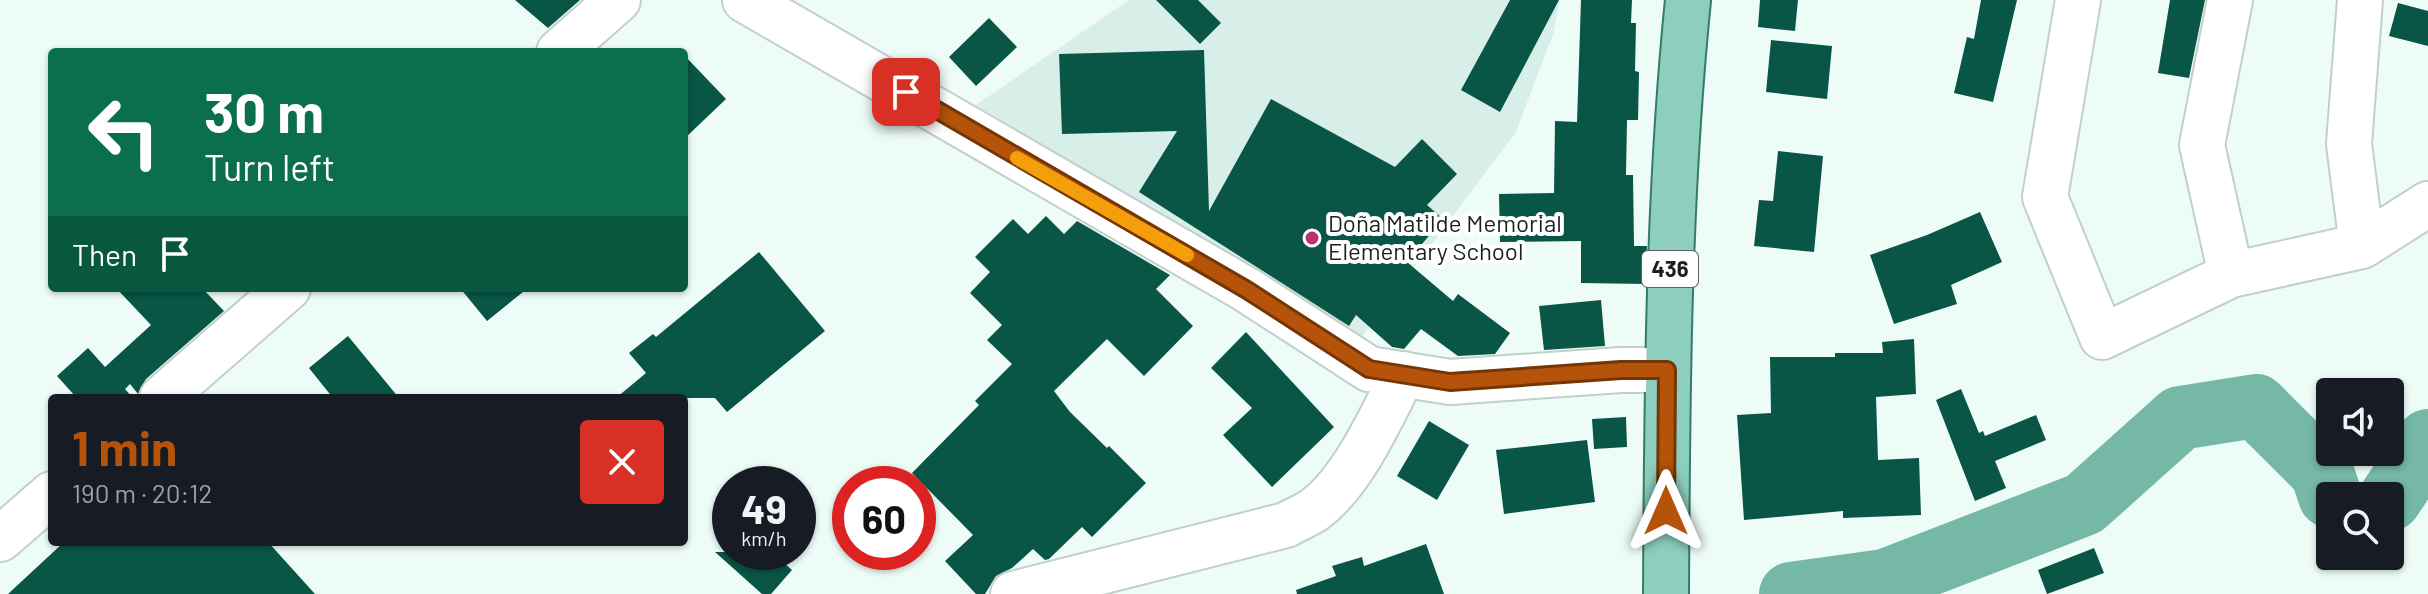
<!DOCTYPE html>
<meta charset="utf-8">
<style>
:root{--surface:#171b24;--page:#242831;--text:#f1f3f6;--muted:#9ea1a6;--accent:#b45309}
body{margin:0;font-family:Barlow,sans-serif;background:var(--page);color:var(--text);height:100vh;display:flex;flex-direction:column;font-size:30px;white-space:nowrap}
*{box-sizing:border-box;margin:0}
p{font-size:26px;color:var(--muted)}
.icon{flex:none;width:44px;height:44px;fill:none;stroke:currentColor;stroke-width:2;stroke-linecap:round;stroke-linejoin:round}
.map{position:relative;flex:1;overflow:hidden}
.panel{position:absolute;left:48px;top:394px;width:640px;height:152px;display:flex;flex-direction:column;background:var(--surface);border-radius:8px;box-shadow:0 2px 6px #0004}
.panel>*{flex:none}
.hud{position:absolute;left:48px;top:48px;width:640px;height:244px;border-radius:8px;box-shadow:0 2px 6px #0004;background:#0b6e4f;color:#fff;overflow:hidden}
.buttons{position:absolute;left:2316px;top:378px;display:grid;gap:16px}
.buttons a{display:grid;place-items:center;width:88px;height:88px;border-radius:8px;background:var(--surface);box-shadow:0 2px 6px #0004;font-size:40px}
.speed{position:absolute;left:712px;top:466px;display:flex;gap:16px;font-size:40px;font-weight:700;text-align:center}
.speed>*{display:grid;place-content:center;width:104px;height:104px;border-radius:50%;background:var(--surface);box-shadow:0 2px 6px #0004;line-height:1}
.speed small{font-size:20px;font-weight:400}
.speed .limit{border:12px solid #d22;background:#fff;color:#111}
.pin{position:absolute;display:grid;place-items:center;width:68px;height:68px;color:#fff;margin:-34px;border-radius:16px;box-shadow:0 4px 12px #0006}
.me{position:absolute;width:88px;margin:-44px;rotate:0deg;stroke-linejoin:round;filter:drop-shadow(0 0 6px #0008)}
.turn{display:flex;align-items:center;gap:28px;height:168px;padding:0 24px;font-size:36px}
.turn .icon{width:104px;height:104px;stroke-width:2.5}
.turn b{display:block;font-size:56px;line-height:68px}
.then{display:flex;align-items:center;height:76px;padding:0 24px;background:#0003;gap:16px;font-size:30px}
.round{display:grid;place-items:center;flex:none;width:84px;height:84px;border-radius:8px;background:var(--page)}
.headline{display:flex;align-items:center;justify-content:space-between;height:136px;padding:0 24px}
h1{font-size:48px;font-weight:700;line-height:60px;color:var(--accent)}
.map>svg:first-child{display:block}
</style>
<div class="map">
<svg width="2428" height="594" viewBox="0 0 2428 594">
<rect width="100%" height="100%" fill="#edfcf7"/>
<path fill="#d8eee8" d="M1129 0H1560L1553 34 1516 132 1356 344 976 105Z"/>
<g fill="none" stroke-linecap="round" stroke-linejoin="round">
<path stroke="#75b8a5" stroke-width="64" d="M2390 499 2428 441
M1791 594 1885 581 2084 504 2180 418 2256 406 2322 472 2330 496"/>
</g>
<path fill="#095647" d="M515 0H580L548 28Z
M1156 0H1198L1221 23 1200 44Z
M1510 0H1559L1500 112 1461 90Z
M1581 0H1632L1631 23H1636L1635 71 1639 72 1638 120H1627L1626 175H1633L1634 246H1647L1645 284 1581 283V241L1500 242 1499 194 1554 193 1555 121 1577 122Z
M1760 0H1798L1795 31 1758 27Z
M1981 0H2017L1993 102 1954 93 1967 37 1974 39Z
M2170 0H2205L2189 78 2158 73Z
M2398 3 2428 11V46L2389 36Z
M989 18 1017 47 976 86 949 57Z
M1771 40 1832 46 1827 99 1766 92Z
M1204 50 1209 211 1271 99 1395 167 1422 139 1457 174 1427 205 1443 219 1407 262 1453 301 1458 294 1510 333 1495 354 1458 356 1421 329 1404 349 1392 347 1356 315 1349 326 1139 192 1177 131 1062 134 1059 54Z
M684 55 726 99 684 139Z
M1778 151 1823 156 1814 252 1754 246 1759 200 1773 201Z
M1980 212 2002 262 1951 285 1957 304 1894 324 1870 255 1927 235Z
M1046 216 1064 234 1077 221 1170 275 1156 289 1193 326 1144 376 1107 339 1054 391 1070 412 1107 448 1109 446 1146 483 1092 537 1082 527 1049 559 1045 560 1033 549 1012 568 996 576 985 594H976L945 561 973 535 912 473 979 405 975 401 1012 364 987 340 1002 325 970 293 990 272 975 257 1013 219 1028 234Z
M759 252 825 331 727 412 715 398H616L646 373 629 353 653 334 656 337Z
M116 288H202L224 311 146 379 138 394 130 384 125 389 133 398H72L75 396 57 376 88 348 105 367 151 325Z
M460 288H528L487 321Z
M1601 300 1605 346 1544 350 1539 306Z
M1246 332 1334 427 1272 487 1223 435 1252 408 1211 368Z
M348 336 399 398H333L309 368Z
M1914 339 1916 394 1876 397 1878 460 1919 458 1921 515 1843 518V511L1744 520 1737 415 1771 413 1770 357H1835V353H1883L1882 342Z
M1961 389 1979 433 1983 431 1985 436 2036 415 2046 440 1995 461 2006 488 1975 501 1936 400Z
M1626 417 1627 447 1594 449 1592 419Z
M1429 421 1469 445 1437 500 1397 476Z
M1587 440 1595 502 1504 514 1496 450Z
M64 542H268L315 594H8Z
M1426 544 1444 594H1297L1296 590 1336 576 1332 566 1362 557 1364 566Z
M2094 548 2104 573 2047 594 2038 570Z
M715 552H772L792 570 771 594H762Z"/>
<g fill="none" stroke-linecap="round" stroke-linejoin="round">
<defs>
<path id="minor" d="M745 0 1247 290 1369 369 1450 382 1621 370H1667
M2078 0 2045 197 2102 337 2231 275 2362 246 2428 204
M2230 0 2202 145 2231 275
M2360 0 2349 144 2362 246
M559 52 618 0
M162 398 288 288
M0 539 52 494
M1013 594 1286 525C1295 520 1305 516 1314 510 1352 483 1382 416 1403 374"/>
<path id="major" d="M1666 594C1667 395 1668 198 1688 0"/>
</defs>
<use href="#minor" stroke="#c1d0cb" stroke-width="48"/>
<use href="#major" stroke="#347c6a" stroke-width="48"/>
<use href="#minor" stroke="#fff" stroke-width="44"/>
<use href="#major" stroke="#8dcebe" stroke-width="44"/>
</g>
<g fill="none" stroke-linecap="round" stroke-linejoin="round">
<defs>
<path id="route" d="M906 92 1247 290 1369 369 1450 382 1621 370H1667L1666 511"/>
</defs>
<use href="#route" stroke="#753606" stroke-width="20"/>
<use href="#route" stroke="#b45309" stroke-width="14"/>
<path stroke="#f59e0b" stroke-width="14" d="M1017 158 1187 255"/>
</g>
<circle fill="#b83276" stroke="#fff" stroke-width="3" cx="1312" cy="238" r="8"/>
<g text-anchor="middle" stroke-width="8" stroke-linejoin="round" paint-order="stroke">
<rect fill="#fff" stroke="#5f6362" stroke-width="2" x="1642" y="251" width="56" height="36" rx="6"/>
<g font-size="22" font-weight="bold" fill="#1b201f">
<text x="1670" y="277">436</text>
</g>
<g font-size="24" fill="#1b201f" stroke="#fff" text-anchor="start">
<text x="1328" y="232">Doña Matilde Memorial<tspan x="1328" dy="28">Elementary School</tspan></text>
</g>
</g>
</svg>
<div class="buttons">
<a><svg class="icon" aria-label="sound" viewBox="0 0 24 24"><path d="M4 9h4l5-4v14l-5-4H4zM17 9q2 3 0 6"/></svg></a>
<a><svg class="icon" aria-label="search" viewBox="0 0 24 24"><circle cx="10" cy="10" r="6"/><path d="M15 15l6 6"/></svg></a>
</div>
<div class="speed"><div>49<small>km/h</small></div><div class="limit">60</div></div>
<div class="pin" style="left:906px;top:92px;background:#d93025"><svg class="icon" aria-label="arrive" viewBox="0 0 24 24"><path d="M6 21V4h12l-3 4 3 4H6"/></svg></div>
<svg class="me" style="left:1666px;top:511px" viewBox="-20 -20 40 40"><path d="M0-17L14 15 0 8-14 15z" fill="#b45309" stroke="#fff" stroke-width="4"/></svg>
<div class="hud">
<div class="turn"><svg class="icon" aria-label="left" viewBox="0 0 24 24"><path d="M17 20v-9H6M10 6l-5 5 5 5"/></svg><div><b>30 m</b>Turn left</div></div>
<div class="then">Then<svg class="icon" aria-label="arrive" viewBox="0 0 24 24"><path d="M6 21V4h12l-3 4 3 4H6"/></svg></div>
</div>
<section class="panel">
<div class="headline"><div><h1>1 min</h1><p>190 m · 20:12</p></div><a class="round" style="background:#d93025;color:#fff"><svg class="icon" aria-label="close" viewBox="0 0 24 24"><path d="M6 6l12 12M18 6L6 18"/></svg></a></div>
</section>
</div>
